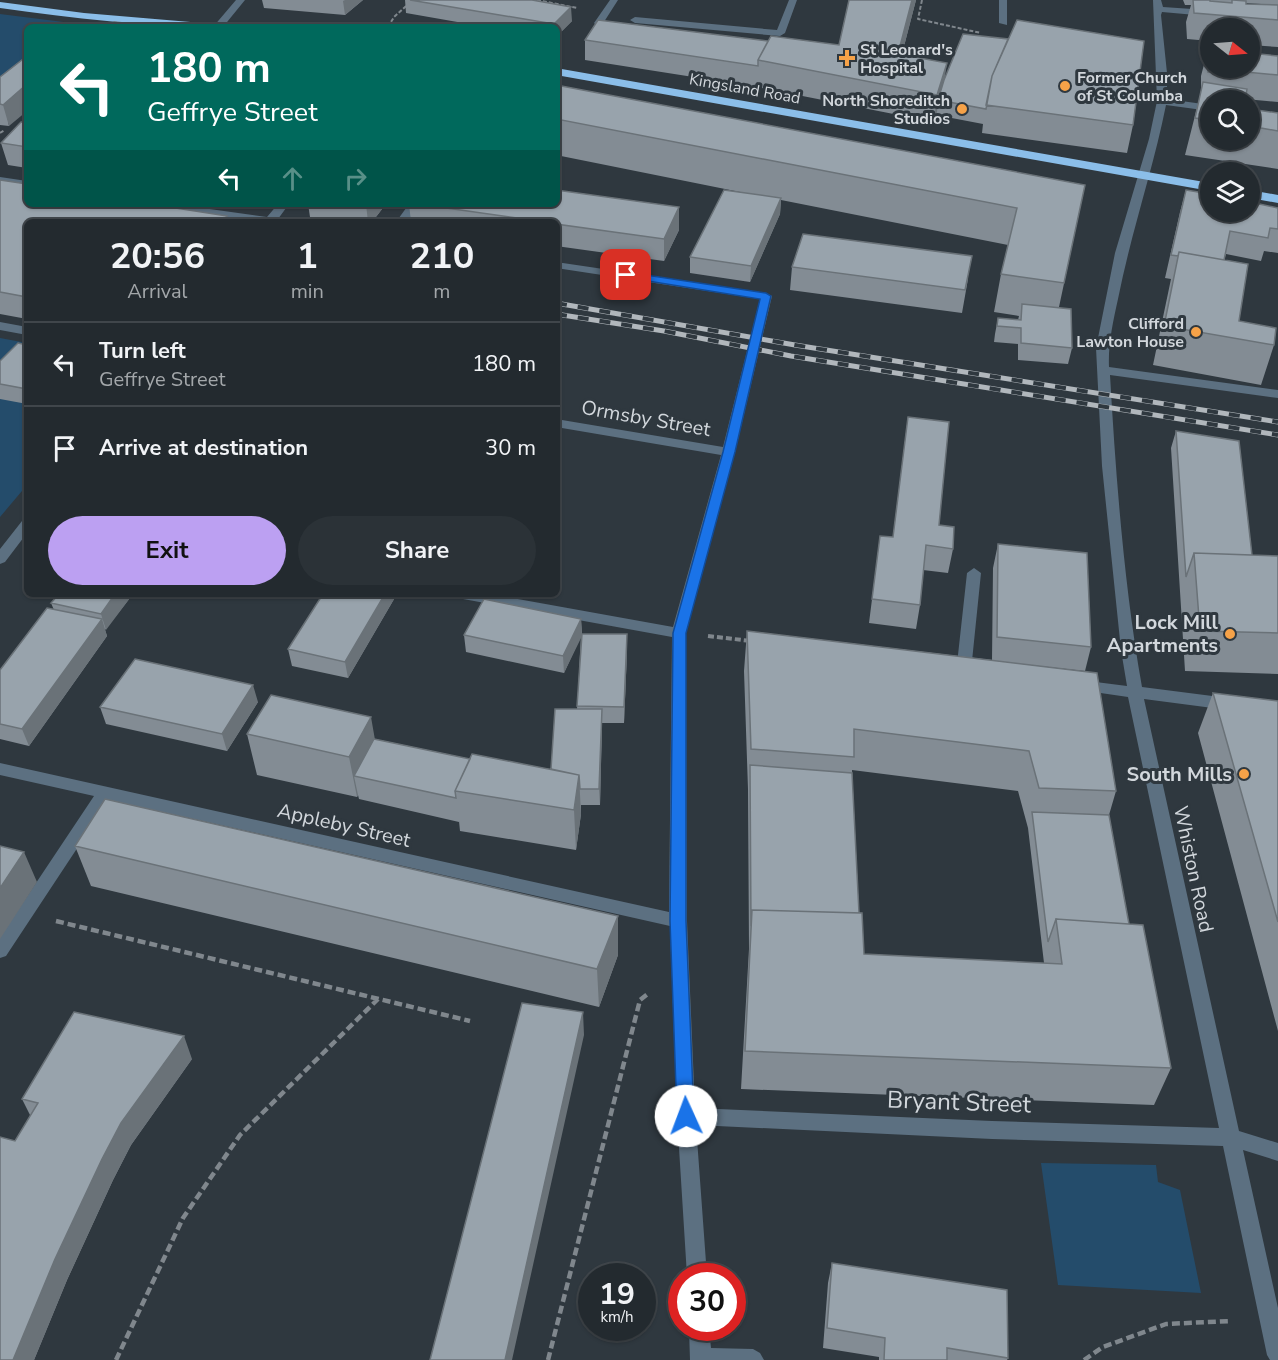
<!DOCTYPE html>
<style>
:root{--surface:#232a2f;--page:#2b3237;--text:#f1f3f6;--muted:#a3a7aa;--line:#40464b;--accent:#bca0f2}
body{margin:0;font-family:"Nunito Sans",sans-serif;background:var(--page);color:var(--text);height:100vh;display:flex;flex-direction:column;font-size:22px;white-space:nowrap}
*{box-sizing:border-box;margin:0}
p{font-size:20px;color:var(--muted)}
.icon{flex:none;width:33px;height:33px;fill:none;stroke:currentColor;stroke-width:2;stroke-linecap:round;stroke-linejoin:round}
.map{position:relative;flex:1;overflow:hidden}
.drawer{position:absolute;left:24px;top:219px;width:536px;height:378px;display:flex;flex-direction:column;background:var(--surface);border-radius:9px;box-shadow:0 2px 4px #0004,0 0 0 2px var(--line)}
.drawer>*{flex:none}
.hud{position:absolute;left:24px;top:24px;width:536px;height:183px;border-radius:9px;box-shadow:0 2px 4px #0004,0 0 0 2px var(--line);background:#00695c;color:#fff;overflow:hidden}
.needle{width:39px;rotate:107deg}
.controls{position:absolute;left:1200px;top:18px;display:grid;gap:12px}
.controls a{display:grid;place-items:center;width:60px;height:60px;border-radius:50%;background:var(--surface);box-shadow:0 2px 4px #0004,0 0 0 2px var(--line);font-size:30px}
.speed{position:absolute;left:578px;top:1263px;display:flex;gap:12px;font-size:30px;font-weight:700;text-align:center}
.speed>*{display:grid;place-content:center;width:78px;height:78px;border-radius:50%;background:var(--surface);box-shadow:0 2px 4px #0004,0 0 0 2px var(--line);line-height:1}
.speed small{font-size:15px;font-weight:400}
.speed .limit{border:9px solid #d22;background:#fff;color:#111}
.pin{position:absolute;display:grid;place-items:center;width:51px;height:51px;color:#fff;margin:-26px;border-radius:12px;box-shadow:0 3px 9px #0006}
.me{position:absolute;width:66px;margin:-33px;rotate:358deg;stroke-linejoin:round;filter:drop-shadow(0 0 4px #0008)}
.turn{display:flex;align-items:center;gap:21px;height:126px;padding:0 24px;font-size:27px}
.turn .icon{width:78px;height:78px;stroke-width:2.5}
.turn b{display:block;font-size:42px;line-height:51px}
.lanes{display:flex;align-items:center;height:57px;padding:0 24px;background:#0003;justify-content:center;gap:30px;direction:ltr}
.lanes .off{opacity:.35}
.eta{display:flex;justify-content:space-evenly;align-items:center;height:102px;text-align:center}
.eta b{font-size:36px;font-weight:700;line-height:42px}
.button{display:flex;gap:12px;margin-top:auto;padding:12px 24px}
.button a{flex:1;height:69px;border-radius:36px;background:var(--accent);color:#111;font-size:24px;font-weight:700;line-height:69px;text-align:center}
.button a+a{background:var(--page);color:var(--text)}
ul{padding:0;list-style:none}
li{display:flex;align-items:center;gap:18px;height:84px;padding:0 24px;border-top:2px solid var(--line)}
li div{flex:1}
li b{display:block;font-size:22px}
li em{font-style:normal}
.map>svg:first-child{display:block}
</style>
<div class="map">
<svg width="1278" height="1360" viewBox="0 0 1278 1360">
<rect width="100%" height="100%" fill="#2f383f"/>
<path fill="#244c6b" d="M0 14 103 27H27V82L0 103Z
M0 338 27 343V485L0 517Z
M1041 1163 1156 1165 1158 1182 1180 1190 1201 1293 1058 1285Z"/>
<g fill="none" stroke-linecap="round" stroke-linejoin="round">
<path stroke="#80878d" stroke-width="2" stroke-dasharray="4 2" stroke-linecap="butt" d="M537 0 577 8
M922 0 918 19 981 33
M388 27 394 17 413 0
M0 133 5 130"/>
<path stroke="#80878d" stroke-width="4" stroke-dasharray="6 3" stroke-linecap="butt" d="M708 636 751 641"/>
<path stroke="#80878d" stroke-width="4.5" stroke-dasharray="8 4" stroke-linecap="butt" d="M56 921 470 1021
M116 1360 183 1218 240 1135 378 999
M548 1360 640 1000 649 993
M1084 1360 1103 1347 1166 1324 1231 1321"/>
<path fill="#5c7081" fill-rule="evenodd" d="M236 0H245L223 27H213Z
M610 0H618L602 25H596L594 23Z
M789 0H797L785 33 780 36 635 23 630 20 635 17 777 30Z
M999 0H1007V25L999 23Z
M1153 0H1161L1163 7 1207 10 1212 13 1207 16 1162 12 1161 15 1167 73V99L1210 105V111L1166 105C1153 170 1131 233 1118 299 1113 322 1108 344 1109 367L1278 390V398L1110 375C1116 479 1124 585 1142 687L1228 698 1233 700 1236 704 1233 708 1228 710 1144 699 1239 1131 1278 1143V1161L1243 1150 1278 1308V1360H1270L1267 1355 1223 1146 992 1139 696 1125 707 1276H687L677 1116 670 926 109 800 6 956 0 958V937L94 796 0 775V763L669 912 672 637 463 599 456 594H490L673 627 721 455 556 427V419L723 447 760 299 556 268V262L766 293 772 296 735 452 686 633 687 921 695 1108 992 1121 1219 1128 1128 697 1080 690 1075 689 1072 685 1075 681 1080 680 1127 686 1121 650 1102 466 1096 348 1115 253 1149 139 1157 101Z
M0 177 27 181V187L0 183Z
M146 204H174L267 217 278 204H289L278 219 284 222H256L151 207Z
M409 204H420L407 222H396Z
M0 322 27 327V335L0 330Z
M27 520V533L5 562 0 564V549L22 521Z
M974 568 981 573 972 661 981 665 983 669 976 674 959 668 957 664 967 573Z
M689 1328H709L711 1348 753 1349 760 1353 764 1360H690Z"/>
<path fill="#8bbee9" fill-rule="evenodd" d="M0 2 84 13 214 24 219 27C146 27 73 18 0 8Z
M556 68 1210 183V191L556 75Z
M1250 190 1278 195V203L1250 198Z"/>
<defs>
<path id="rail" d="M556 303 795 345 1278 422
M556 314 664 331 791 356 1278 435"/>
</defs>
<use href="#rail" stroke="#b1b7bc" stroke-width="5"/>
<use href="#rail" stroke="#2f383f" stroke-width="4" stroke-dasharray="11" stroke-linecap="butt"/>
</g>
<path fill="#838c94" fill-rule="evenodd" d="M262 0H363L345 15 264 8Z
M405 0H532L572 21 556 37V27H486L406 13Z
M849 0H916L902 54 913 57 914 47H923L921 58 945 78 1133 125 1127 153 982 133 983 124 936 115 937 112 934 122 757 87 585 60V40L768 41 839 45Z
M1183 0H1278V5L1246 3V4L1278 5V47L1250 45V28H1210V41L1187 39 1186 22 1191 5H1185Z
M1208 49 1278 56V102L1245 99 1210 100V140H1250V109L1278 113V169L1185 155 1201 92V76Z
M0 77 9 126 0 125Z
M556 85 1085 185 1059 307 1072 348 1068 364 1018 360V344L994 342 995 334 998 318 1018 320 1019 316 994 312 1001 274 1008 245 781 200 780 214 750 282 690 273V257L745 193 556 155Z
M27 123V168L8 165 1 143Z
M0 180 27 222V319L0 314Z
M1186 190 1278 208V253L1264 251 1261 261 1226 254 1224 260 1239 321 1274 345 1261 385 1153 365 1171 279 1165 278 1180 212Z
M308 204H386L372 222H341L310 217Z
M409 204H556L679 207V230L664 261 556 246V222H411Z
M792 267 968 279 962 313 790 290Z
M27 345V404L0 399V361Z
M908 417 939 525 953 549 948 573 923 570 920 605 916 629 869 623 880 536 893 537Z
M1176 431 1252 555 1278 556V674L1185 671 1171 448Z
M998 544 1091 647 1085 671 1021 664 1116 791 1109 815 1129 924 1171 1068 1154 1105 741 1089 749 949 748 789 744 671 747 631 992 660 993 568ZM852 770 1018 791 1028 828 1044 963 864 954 859 913Z
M59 594H133L105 630 107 636 29 746 0 739V670L54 610 51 603Z
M397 594 348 678 292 666 288 649Z
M581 619 582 634 627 651 624 723H602L600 805H581V814L576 850 460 831 459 821V822L359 799 358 795 357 797 257 775 247 734 375 739 470 759 551 769 577 709 581 636 564 673 466 652 464 635Z
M1213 693 1278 701V1031L1198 733Z
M258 702 227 751 106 724 100 707Z
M75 846 618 916V955L599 1007 91 886Z
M192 1059 131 1145 113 1180 67 1280 34 1360H0L30 1115 22 1099Z
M832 1263 1008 1358 1007 1360H879V1357L823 1348 828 1283Z"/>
<path fill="#6a7278" d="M345 0H363L345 15 343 1Z
M912 0H916L895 81 898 54Z
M571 7 572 21 556 37V27H554V24Z
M947 63 943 90 938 100 937 112 934 122 937 95Z
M27 84V111L9 126 3 105Z
M781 198 780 214 750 282 751 266Z
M366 204H386L372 222H368Z
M679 207V230L664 261V239Z
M227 216 228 222H222Z
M115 594H133L106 630 101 614Z
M385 594H397L348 678 345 662Z
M102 619 107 636 29 746 22 729Z
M581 619 582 636 564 673 563 656Z
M627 634V651L624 723V707Z
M253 685 258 702 227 751 222 734Z
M602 709V726L600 805 599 789Z
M371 717 378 757 354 776 358 795 357 797 349 757Z
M579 775 581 814 576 850 574 810Z
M24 852 37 882 0 939V888Z
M618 916V955L599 1007 597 969Z
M583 1012 584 1035 512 1360H505Z
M184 1036 192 1059 131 1145 113 1180 67 1280 34 1360H13L55 1259 102 1159 121 1123Z"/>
<path fill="#98a3ac" stroke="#6a7278" stroke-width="1.5" d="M410 0H532L571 7 554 24Z
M849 0H912L898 54 947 63 937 95 758 60 771 36 839 45Z
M1193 0H1210V1L1232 3V0H1233L1246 1V4L1278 5V20L1194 13Z
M598 20 768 41 758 60V66L585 40Z
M1017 20 1144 41 1133 125 986 105 992 76Z
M114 22 166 27H109Z
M963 34 1008 39 992 76 986 109 938 100 944 80Z
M914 47H923L922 52 914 51Z
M1208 49H1210V68H1250V53L1278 56V75L1225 70V74L1208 72Z
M27 56V84L3 105 0 104V77Z
M1203 82 1247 89 1245 100H1210V120L1195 118Z
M556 85 1085 185 1064 283 1001 274 1017 208 556 119Z
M1250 109 1278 113V131L1250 126Z
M21 122 27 123V147L1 143Z
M0 180 27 184V204H150L227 216 222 222H27V297L0 292Z
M556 190 679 207 664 239 556 224V222H546L418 204H556Z
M724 190 781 198 751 266 690 257Z
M1186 190 1210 194V212H1250V202L1278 208V229L1270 228 1268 238 1230 231 1224 260 1179 252 1178 256 1171 255Z
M803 234 972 256 965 290 792 267Z
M1179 252 1248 264 1239 321 1276 328 1274 345 1164 326Z
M1022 304 1071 309 1072 348 1021 343V328L997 326 998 318 1021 320Z
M18 343 27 345V389L0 384V361Z
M908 417 949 422 939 525 954 527 953 549 926 545 920 605 872 599 880 536 893 537Z
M1176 431 1239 441 1252 555 1194 553 1186 577Z
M998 544 1087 553 1091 647 997 637Z
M1194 553 1278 556V633L1200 631Z
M59 594H115L101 614 51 603Z
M323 594H385L345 662 288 649Z
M484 599 581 619 563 656 464 635Z
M47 608 102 619 22 729 0 724V670Z
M747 631 1097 673 1116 791 1039 788 1029 751 854 729V757L751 749Z
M582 634H627L624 707 577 706Z
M135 659 253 685 222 734 100 707Z
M1213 693 1278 701V922Z
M271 695 371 717 349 757 247 734Z
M555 709H602L599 789H580L579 775 551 769Z
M374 739 470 759 455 791 456 798 354 776Z
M472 754 579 775 574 810 455 791Z
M750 765 852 773 859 913 752 910 751 926Z
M105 799 618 916 597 969 75 846Z
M1032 812 1109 815 1129 924 1056 919 1048 942Z
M0 846 24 852 0 888Z
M752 910 862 913 864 954 1062 964 1056 919 1143 925 1171 1068 745 1051Z
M522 1003 583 1012 505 1360H430Z
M74 1012 184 1036 121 1123 102 1159 55 1259 13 1360H0V1137L15 1141 38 1103 22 1099Z
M832 1263 1007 1290 1008 1358 947 1348V1360H884L885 1338 827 1328Z"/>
<path fill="#1a73e8" stroke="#114b97" stroke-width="1.5" d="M626 272 766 293 771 296 735 452 686 633V921L694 1116 692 1122 686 1124 680 1122 677 1116 670 921 673 633 723 452 760 299 623 277 621 275Z"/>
<g fill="#f6a248" stroke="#2f383f" stroke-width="2">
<path d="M844 49h6v6h6v6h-6v6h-6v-6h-6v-6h6z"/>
<circle cx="1065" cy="86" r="6"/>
<circle cx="962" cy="109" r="6"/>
<circle cx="1196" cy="332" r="6"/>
<circle cx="1230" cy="634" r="6"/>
<circle cx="1244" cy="774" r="6"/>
</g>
<g text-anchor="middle" stroke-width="6" stroke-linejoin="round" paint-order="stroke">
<g font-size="16" font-weight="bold" fill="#d2d7dc" stroke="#2f383f" text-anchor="start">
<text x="860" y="55">St Leonard's<tspan x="860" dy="18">Hospital</tspan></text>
<text x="1077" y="83">Former Church<tspan x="1077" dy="18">of St Columba</tspan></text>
<text x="950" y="106" text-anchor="end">North Shoreditch<tspan x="950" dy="18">Studios</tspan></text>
<text x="1184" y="329" text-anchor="end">Clifford<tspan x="1184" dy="18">Lawton House</tspan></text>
</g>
<g font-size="16" fill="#d2d7dc" stroke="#2f383f">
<text transform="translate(745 88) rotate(10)" y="6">Kingsland Road</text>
</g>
<g font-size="20" fill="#d2d7dc" stroke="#2f383f">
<text transform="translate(646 418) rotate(10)" y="7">Ormsby Street</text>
<text transform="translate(344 825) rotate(13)" y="7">Appleby Street</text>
<text transform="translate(1194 869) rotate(78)" y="7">Whiston Road</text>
</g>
<g font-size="20" font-weight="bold" fill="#d2d7dc" stroke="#2f383f" text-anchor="end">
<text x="1218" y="629">Lock Mill<tspan x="1218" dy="23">Apartments</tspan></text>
<text x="1232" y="781">South Mills</text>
</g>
<g font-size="24" fill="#d2d7dc" stroke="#2f383f">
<text transform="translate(959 1102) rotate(2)" y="8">Bryant Street</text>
</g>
</g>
</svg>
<div class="controls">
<a><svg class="needle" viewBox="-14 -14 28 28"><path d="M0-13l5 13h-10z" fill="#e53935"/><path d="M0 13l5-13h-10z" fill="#a3a7aa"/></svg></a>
<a><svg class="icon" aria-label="search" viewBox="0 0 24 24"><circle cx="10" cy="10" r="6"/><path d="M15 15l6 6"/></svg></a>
<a><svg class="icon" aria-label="layers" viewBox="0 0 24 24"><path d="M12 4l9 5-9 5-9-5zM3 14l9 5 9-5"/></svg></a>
</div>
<div class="speed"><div>19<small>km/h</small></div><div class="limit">30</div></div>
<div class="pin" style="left:626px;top:275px;background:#d93025"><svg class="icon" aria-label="arrive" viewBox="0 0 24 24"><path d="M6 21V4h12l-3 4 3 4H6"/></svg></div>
<svg class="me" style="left:686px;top:1116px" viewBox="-20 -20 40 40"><circle r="19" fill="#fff"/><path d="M0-13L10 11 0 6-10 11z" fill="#1a73e8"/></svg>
<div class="hud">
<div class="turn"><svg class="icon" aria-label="left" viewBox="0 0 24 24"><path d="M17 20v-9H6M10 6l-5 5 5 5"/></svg><div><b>180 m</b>Geffrye Street</div></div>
<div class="lanes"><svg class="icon" aria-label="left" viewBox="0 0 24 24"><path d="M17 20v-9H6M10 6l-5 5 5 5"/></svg><svg class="icon off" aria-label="ahead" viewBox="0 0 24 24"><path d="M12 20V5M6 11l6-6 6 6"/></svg><svg class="icon off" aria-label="right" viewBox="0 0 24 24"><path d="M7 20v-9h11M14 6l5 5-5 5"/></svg></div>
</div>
<section class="drawer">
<div class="eta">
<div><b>20:56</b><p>Arrival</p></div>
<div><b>1</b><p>min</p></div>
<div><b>210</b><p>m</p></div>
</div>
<ul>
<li><svg class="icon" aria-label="left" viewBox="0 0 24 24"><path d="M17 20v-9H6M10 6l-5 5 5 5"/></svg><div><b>Turn left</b><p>Geffrye Street</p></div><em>180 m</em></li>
<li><svg class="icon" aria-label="arrive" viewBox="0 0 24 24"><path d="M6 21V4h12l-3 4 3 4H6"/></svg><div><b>Arrive at destination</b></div><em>30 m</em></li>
</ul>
<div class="button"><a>Exit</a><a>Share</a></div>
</section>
</div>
